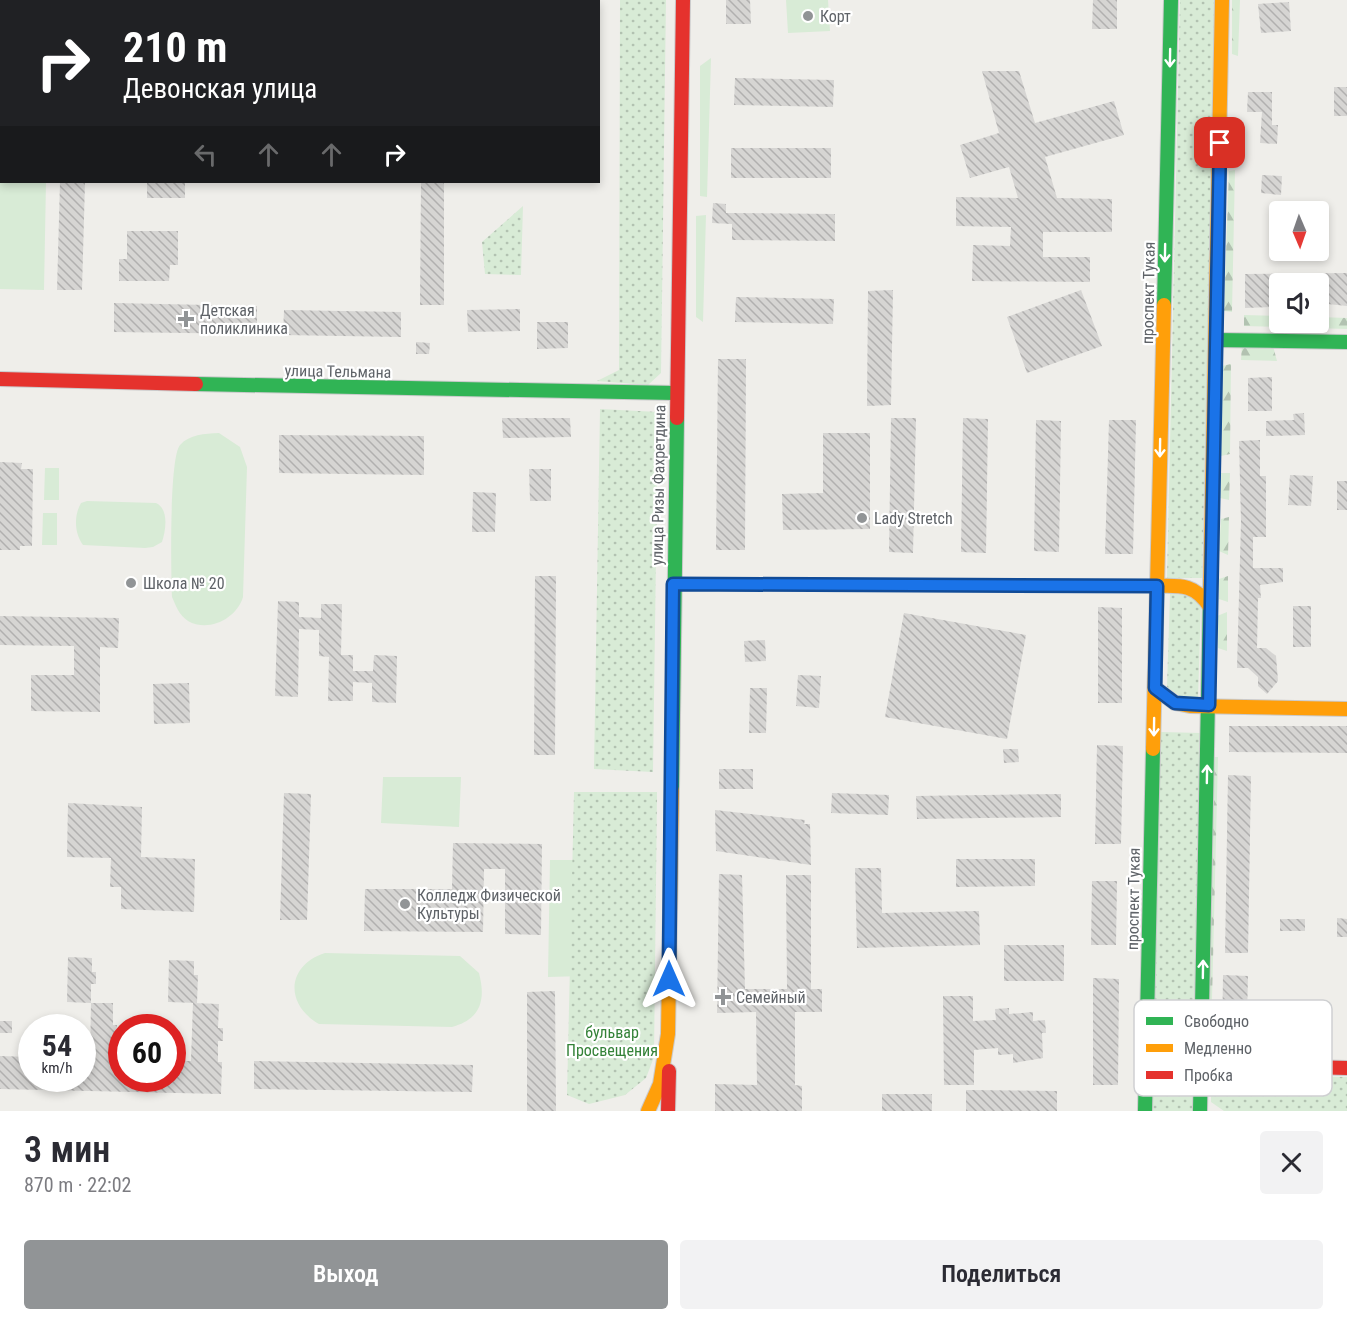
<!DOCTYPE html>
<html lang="ru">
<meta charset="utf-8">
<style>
:root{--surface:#fff;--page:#f2f2f3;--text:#2b2b33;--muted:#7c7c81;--accent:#919496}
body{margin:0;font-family:"Roboto Condensed",sans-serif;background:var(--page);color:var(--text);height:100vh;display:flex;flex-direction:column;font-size:22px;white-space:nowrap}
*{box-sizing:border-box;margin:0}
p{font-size:20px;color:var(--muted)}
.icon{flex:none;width:33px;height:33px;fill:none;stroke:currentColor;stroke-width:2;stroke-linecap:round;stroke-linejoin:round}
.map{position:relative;height:1111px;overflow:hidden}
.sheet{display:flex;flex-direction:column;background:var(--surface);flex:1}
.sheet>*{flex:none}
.top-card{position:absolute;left:0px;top:0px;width:600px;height:183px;box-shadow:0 3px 9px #0003;background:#202124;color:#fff;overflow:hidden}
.needle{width:39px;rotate:178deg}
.fabs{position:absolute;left:1269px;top:201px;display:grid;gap:12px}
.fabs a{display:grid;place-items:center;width:60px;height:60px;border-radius:6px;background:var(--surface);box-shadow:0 3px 9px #0003;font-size:30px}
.speed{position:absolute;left:18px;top:1014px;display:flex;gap:12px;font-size:30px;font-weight:700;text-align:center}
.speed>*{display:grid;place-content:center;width:78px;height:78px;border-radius:50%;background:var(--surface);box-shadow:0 3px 9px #0003;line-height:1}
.speed small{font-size:15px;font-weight:400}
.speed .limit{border:9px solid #d22;background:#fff;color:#111}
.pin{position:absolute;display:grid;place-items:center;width:51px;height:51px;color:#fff;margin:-26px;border-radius:12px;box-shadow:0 3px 9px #0006}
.me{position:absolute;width:66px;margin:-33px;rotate:0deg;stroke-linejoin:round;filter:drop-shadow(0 0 4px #0008)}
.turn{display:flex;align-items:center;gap:21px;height:126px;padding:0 24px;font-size:27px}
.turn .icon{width:78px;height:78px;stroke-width:2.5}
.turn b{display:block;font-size:42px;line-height:51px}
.lanes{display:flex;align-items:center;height:57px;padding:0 24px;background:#0003;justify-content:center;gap:30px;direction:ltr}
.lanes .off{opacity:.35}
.round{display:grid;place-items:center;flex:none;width:63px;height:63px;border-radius:6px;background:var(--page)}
.overview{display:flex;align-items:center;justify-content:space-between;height:102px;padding:0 24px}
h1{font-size:36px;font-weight:600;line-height:45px}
.action{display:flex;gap:12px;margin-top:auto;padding:12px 24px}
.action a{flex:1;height:69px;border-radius:6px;background:var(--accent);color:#fff;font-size:24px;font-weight:600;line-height:69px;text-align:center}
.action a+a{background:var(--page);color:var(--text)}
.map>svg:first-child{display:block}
</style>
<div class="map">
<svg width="1347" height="1111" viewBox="0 0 1347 1111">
<defs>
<pattern id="forest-firs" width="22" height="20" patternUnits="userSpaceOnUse" patternTransform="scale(1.5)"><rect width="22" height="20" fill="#d8ebd6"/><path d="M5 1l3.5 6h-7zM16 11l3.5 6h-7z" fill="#b2c2b1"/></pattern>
<pattern id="park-dots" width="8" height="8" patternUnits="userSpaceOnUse" patternTransform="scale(1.5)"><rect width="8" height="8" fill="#d8ebd6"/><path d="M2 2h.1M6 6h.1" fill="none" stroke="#b2c2b1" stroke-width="1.8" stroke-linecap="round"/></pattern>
<pattern id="building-back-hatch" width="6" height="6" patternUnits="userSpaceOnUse" patternTransform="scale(1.5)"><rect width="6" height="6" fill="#d6d5d3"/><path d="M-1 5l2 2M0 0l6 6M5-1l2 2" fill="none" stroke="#b1b0af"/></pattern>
</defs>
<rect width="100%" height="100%" fill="#efeeea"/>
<path fill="#d8ebd6" d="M0 0H82L2 2V182H46L44 290 0 289Z
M786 0H828L830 31 788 33Z
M711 58 707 197 700 196V66Z
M706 215 703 322 696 317V216Z
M219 433 240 447 247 467 243 597C237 618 209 633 188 621 179 615 176 606 172 597 171 575 169 458 180 445 190 434 204 434 219 433Z
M45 468H59V500H44Z
M87 501 156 503C169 509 166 530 162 542L153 547 145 548 83 545C74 533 74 515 81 503Z
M43 513H57V545H42Z
M383 777H461L459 827 381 823Z
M550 860H582V976L548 977Z
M325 953 460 956 479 973C486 1000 481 1019 452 1027L319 1024C284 1004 287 965 325 953Z"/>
<path fill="url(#forest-firs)" d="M1232 0H1240L1238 56 1232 54Z
M1237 118 1236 155 1230 151 1231 119Z
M1235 170 1232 312 1224 311 1229 171Z
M1244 315 1279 316 1280 322H1318L1319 317 1347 318V329L1244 326Z
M1242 344 1273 346 1277 361 1241 360Z
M1231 364 1230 454 1221 456 1222 366Z
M1221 473H1230L1229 500 1220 498Z
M1229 517 1228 555 1219 551 1221 519Z
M1228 576V602L1219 599V579Z
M1227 612V651L1218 648 1217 616Z
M1213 757H1218L1211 1041 1205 1040Z"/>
<path fill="url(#park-dots)" d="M620 0H666L661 373 648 385 597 381 619 370Z
M1180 0H1215L1202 578H1167Z
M523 206 521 275 485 274 482 242Z
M600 409 658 412 653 772 594 769Z
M1170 594 1194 595 1201 600 1198 700 1181 697 1167 687Z
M1161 732 1201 733 1192 1111H1151Z
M574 792H657L654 1057 646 1078 625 1095 589 1104 567 1095Z
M1211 1075 1347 1077V1111H1224L1211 1102Z"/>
<path fill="url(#building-back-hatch)" d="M726 0H750L751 24H726Z
M1093 0H1117V29H1092Z
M1289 2 1291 31 1261 33 1258 4Z
M982 71H1019L1035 123 1114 101 1124 135 1045 157 1057 198 1112 199V232H1043V257H1090V282L972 281 973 245 1010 246 1011 227 956 226V197L1018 198 1009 167 970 178 960 145 999 133Z
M735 78 834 80 833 107 734 105Z
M1334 87H1347V116H1334Z
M1248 92H1272V125H1278L1277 144 1260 143 1262 112H1247Z
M731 148H831V178H731Z
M1262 175 1282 176 1281 195 1261 193Z
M60 182H85L82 290H57Z
M147 182H185V198H147Z
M421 182H444V305H420Z
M713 203 726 204V213L835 214V241L732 240V224L712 223Z
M127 231H178V265H170L169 281H119V259H127Z
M1347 273V306L1318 303V284H1280V303H1275V307L1245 308V274Z
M893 290 891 405 867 406 868 291Z
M1081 290 1102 346 1027 373 1007 317Z
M736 297 834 299 833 324 735 322Z
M114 303 257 306V334L114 332Z
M520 309V331L468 332 467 310Z
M284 310 401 312V337L283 335Z
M537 322H568V348L537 349Z
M416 342 430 343 429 354H416Z
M718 359H746L745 550H716Z
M1272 377V411H1248V378Z
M1304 413 1305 435 1266 436V421L1294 420 1293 414Z
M502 418H570L571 437 503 438Z
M891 418H916L913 553 889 552Z
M963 418 988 419 986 553 961 552Z
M1036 420 1061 421 1059 552 1034 551Z
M1109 420H1136L1133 554H1105Z
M823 433H870V529L783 530 782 494 823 493Z
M279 435 424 436V475L279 473Z
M1260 440V476H1266V537H1253V568H1283V582L1260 585 1261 598H1258L1257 648H1266L1276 656 1278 681 1267 694 1258 686V677L1248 668H1237L1241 522 1239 441Z
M0 462 22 463 21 469H33L32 546H20V550H0Z
M529 469H551V501H530Z
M1290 475 1313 476 1311 506 1288 505Z
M1337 481H1347V510H1337Z
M473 492 496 493 495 532H472Z
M535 576H556L555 755H534Z
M278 601 299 602V617L321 618V604H342L341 655H353V671H373L374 655 397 656 396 703 372 702V683L353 682V701H328L329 657 319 656V630L299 629 298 697 275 696Z
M1293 606H1311V647H1293Z
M1098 607 1122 608V703H1098Z
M904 613 1026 635 1007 739 885 717Z
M0 616 119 618 118 648 100 647V712L31 711V675H74V646L0 645Z
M765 640 766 661 745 662 744 641Z
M798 675 821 676 819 708 796 706Z
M189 683 190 723 154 724 153 684Z
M750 688H767L766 733H749Z
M1229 726H1347V753L1229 752Z
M1097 745 1123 746 1121 844H1095Z
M1003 749H1018L1019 762 1004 763Z
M719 769H753V789H719Z
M1228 775 1251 776 1248 953H1225Z
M284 793 311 794 307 920H280Z
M832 793 889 795 888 815 831 813Z
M1061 794V817L917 819 916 796Z
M68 803 142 807 141 857 195 859 194 912 121 909V887H110L111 858 67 857Z
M715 810 805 820 804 824H810L811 865 716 851Z
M453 843 542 844 541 935 505 934V869H484L483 932 364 931 365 889H452Z
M956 859H1035V886L956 887Z
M855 868H881L882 913 979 911 980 945 857 948Z
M719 874 742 875 745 989H787L786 875H811V989H822V1012H795V1085L802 1086V1111H715V1084L757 1085 756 1012 717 1013Z
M1092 881H1117L1116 945H1091Z
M1337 918 1347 919V937H1337Z
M1280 919H1305V931H1280Z
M1004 945H1064V981H1004Z
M68 957 92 958V972H96V984H91V1003L67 1002Z
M169 960 194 961V975H198L197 1003 168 1002Z
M1223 975 1248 976 1247 1017H1255L1254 1043 1222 1042Z
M1093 978 1119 979 1118 1085H1093Z
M555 991 556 1111H527V992Z
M943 996H973V1021L996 1020 995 1009 1009 1008V1014L1033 1012V1021L1045 1020 1046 1033H1042L1043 1058 1013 1063V1054L998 1055V1048L974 1050V1085H944Z
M91 1003H113V1025H117L116 1037H112V1059H122V1078H172V1061H191L193 1003 219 1004 218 1028H223V1041H218V1062H222L221 1094 0 1089V1056L32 1057V1078H82V1058L90 1059Z
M0 1021H12V1033H0Z
M254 1061 473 1065 472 1092 254 1089Z
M966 1090 1057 1091V1111H966Z
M882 1094H932V1111H882Z"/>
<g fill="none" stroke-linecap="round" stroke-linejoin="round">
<defs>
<path id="street" d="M673 584 1157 586"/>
<path id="fast" d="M1164 305 1171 0
M1216 340 1347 342
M196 384 675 393
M672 790 677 418
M1145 1111 1153 749
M1200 1111 1210 595"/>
<path id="slow" d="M1157 586C1182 585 1196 585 1210 607
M1210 595 1222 0
M1155 688 1175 703 1190 706 1347 709
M1153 749 1164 305
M648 1111 660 1084 668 1034 672 790"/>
<path id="jam" d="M0 379 196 384
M677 418 683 0
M1201 1064 1347 1068
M668 1111 669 1071"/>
</defs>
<use href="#street" stroke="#cbcccc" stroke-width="14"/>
<use href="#fast" stroke="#cacacb" stroke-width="16"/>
<use href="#slow" stroke="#cacacb" stroke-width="16"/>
<use href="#jam" stroke="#cacacb" stroke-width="16"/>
<use href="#street" stroke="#fdfcfc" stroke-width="10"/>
<use href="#fast" stroke="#30b455" stroke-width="14"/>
<use href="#slow" stroke="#ff9f0a" stroke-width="14"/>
<use href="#jam" stroke="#e5322d" stroke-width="14"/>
</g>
<defs><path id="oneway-shaft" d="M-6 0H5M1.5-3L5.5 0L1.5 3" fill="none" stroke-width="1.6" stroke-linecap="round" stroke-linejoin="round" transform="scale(1.5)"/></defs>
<g stroke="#fff">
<use href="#oneway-shaft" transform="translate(1170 58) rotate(91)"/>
<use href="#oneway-shaft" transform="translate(1165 253) rotate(91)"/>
<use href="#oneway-shaft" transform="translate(1160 448) rotate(91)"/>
<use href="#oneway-shaft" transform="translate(1154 727) rotate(91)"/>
<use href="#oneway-shaft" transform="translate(1207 774) rotate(-89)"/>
<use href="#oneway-shaft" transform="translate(1203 969) rotate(-89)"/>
</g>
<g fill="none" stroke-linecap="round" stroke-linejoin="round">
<defs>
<path id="route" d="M669 979 673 584 1157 586 1155 688 1175 703 1209 705 1220 143"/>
</defs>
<use href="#route" stroke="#114b97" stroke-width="15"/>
<use href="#route" stroke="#1a73e8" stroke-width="10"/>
</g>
<g fill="#919496" stroke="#fff" stroke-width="2">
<circle cx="808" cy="16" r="6"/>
<path d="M183 310h6v6h6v6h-6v6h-6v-6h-6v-6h6z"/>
<circle cx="862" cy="518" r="6"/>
<circle cx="131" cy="583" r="6"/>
<circle cx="405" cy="904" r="6"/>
<path d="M720 988h6v6h6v6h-6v6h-6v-6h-6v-6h6z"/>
</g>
<g text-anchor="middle" stroke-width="4.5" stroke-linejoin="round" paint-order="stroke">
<g font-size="16" fill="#5f6368" stroke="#fff" text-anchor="start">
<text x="820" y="22">Корт</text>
<text x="200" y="316">Детская<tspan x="200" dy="18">поликлиника</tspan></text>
<text x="874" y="524">Lady Stretch</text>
<text x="143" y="589">Школа № 20</text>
<text x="417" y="901">Колледж Физической<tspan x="417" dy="18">Культуры</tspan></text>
<text x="736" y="1003">Семейный</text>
</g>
<g font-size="16" fill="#5f6368" stroke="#fff">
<text transform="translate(1148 293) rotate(-89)" y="6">проспект Тукая</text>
<text transform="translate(338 371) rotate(1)" y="6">улица Тельмана</text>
<text transform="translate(658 485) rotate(-89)" y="6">улица Ризы Фахретдина</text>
<text transform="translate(1133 899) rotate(-89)" y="6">проспект Тукая</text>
</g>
<g font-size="16" fill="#348238" stroke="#fff">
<text x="612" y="1038">бульвар<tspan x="612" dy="18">Просвещения</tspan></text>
</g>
</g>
<rect x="1134" y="1000" width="198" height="96" rx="9" fill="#fff" stroke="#cfd0d2" stroke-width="1.5"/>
<rect x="1146" y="1017" width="27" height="8" fill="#30b455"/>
<rect x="1146" y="1044" width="27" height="8" fill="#ff9f0a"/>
<rect x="1146" y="1071" width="27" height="8" fill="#e5322d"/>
<g font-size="16" fill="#5f6368">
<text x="1184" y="1027">Свободно</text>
<text x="1184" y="1054">Медленно</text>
<text x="1184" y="1081">Пробка</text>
</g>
</svg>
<div class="fabs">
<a><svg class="needle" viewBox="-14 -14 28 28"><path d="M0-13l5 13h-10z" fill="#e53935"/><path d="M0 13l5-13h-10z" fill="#7c7c81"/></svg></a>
<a><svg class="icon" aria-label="sound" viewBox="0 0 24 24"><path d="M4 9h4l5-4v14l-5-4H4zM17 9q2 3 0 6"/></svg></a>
</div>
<div class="speed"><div>54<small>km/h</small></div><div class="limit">60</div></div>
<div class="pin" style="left:1220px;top:143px;background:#d93025"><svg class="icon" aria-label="arrive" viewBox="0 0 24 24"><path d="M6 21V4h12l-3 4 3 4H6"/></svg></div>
<svg class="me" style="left:669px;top:979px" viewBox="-20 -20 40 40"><path d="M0-17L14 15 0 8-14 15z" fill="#1a73e8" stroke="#fff" stroke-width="4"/></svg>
<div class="top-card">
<div class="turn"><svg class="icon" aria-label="right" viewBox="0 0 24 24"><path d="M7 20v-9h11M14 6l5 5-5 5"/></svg><div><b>210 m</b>Девонская улица</div></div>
<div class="lanes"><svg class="icon off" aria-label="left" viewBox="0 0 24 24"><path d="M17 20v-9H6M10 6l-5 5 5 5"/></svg><svg class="icon off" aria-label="ahead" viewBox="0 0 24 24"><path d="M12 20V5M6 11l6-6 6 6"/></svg><svg class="icon off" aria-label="ahead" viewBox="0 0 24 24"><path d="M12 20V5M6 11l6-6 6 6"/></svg><svg class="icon" aria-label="right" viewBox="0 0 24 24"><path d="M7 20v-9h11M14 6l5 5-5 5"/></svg></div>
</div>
</div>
<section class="sheet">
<div class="overview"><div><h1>3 мин</h1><p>870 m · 22:02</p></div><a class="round"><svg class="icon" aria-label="close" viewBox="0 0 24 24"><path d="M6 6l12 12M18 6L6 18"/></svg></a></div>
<div class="action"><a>Выход</a><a>Поделиться</a></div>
</section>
